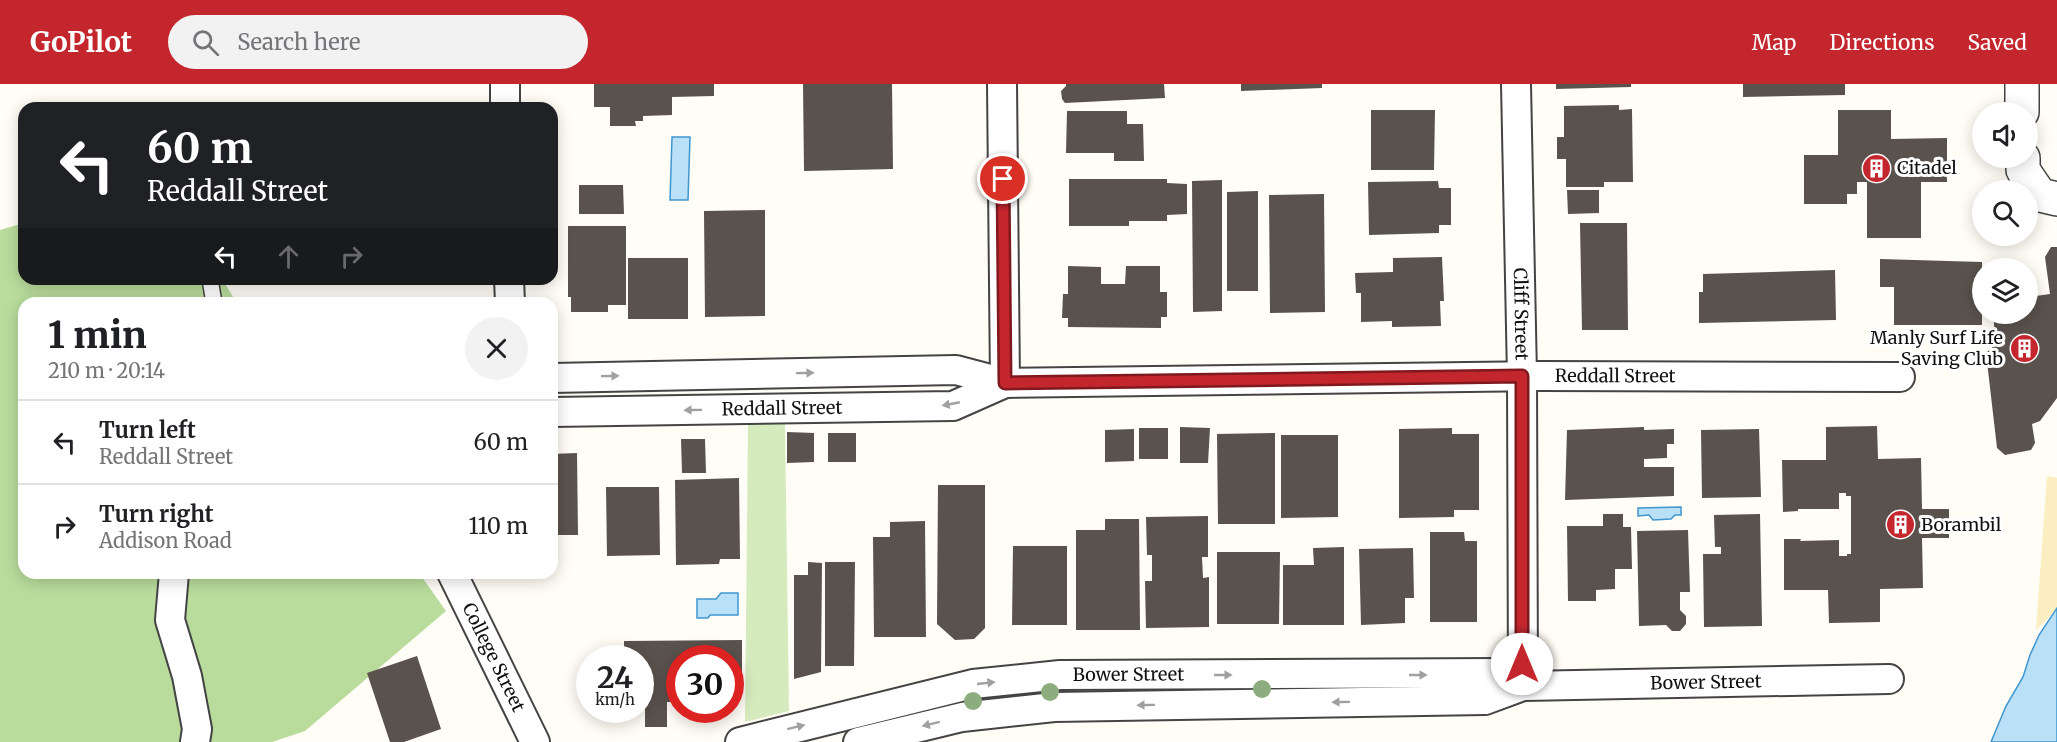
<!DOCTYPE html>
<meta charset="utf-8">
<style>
:root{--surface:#fff;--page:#f2f2f2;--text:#202124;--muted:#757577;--line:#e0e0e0;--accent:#c4262e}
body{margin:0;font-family:Merriweather,serif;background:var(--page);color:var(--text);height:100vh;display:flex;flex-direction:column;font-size:22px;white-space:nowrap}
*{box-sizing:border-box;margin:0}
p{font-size:20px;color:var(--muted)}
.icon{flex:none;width:33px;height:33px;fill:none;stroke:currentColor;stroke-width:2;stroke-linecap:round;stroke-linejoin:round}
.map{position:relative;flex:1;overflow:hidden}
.details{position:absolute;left:18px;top:213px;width:540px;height:282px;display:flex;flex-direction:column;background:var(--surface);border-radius:18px;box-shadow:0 3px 15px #0003}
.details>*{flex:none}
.top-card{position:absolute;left:18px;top:18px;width:540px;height:183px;border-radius:18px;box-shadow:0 3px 15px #0003;background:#202124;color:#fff;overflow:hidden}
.buttons{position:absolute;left:1972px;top:18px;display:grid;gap:12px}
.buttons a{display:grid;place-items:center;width:66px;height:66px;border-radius:50%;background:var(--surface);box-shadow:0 3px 15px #0003;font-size:30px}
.speed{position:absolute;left:576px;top:561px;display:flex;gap:12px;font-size:30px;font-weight:700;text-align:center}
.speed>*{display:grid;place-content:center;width:78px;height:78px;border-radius:50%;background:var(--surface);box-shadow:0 3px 15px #0003;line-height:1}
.speed small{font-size:15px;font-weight:400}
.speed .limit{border:9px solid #d22;background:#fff;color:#111}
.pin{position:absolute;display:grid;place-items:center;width:51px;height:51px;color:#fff;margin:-26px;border:3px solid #fff;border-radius:50%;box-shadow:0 2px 6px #0007}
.me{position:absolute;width:66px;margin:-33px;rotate:0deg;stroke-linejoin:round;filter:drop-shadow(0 0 4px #0008)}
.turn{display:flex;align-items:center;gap:21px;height:126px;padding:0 30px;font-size:27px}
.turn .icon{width:78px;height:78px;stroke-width:2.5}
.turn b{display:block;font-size:42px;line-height:51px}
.lanes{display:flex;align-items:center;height:57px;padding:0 30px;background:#0003;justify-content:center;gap:30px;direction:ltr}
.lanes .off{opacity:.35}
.round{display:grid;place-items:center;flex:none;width:63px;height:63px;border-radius:32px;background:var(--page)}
.headline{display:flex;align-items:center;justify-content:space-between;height:102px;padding:0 30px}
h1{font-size:36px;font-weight:800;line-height:45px}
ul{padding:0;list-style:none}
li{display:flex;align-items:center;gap:18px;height:84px;padding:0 30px;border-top:2px solid var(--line)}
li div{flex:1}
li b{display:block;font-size:22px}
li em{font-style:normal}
header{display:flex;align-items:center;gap:36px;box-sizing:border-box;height:84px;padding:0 30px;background:var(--accent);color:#fff}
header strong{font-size:28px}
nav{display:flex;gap:33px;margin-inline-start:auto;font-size:21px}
.search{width:420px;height:54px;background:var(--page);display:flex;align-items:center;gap:15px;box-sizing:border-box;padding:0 21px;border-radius:33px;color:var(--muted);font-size:22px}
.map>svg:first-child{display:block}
</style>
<header>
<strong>GoPilot</strong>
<div class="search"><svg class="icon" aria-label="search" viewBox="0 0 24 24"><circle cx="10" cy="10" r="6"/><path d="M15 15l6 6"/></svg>Search here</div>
<nav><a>Map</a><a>Directions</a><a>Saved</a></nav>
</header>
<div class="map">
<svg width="2057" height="658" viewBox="0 0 2057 658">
<rect width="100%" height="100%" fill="#fffdf5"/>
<path fill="#d5ebbd" d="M748 340H785L789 627 745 638Z"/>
<path fill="#b9dc9c" d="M24 139V195H222L237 219H24V489H419L446 527 305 647 272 658H0V146Z"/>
<path fill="#fbeec1" d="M2047 392 2057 394V525L2036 546Z"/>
<path fill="#b9e0f7" stroke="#3f96cf" stroke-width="1.5" d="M672 53H690L688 116H670Z
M1681 423V431H1675L1671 435 1653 436 1649 431 1638 432V424Z
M721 509H738V531H710L708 534H697V515H716Z
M2057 524V658H1991L2006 622 2023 593 2030 571 2039 551Z"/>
<path fill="#5a524d" d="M594 0H714V12L672 13V31L643 32V37H635L636 42H610V23H594Z
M803 0H892L893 85 804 87Z
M1066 0H1164L1165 14 1065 19 1062 15 1061 7 1066 2Z
M1241 0H1322V4L1241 7Z
M1556 0H1631V3L1556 5Z
M1743 0H1845V11L1743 13Z
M1619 21V26L1632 25 1633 98H1604V103H1566V75H1557V53H1564V22Z
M1371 26H1435L1434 86H1371Z
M1838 26H1891V55L1947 54V98H1921V154H1867V98H1857V110H1847V120H1804V71H1838Z
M1067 27H1127V40H1143L1144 77H1114V69H1066Z
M1069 95H1167V99L1187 100V130L1167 131V137H1129V142H1069Z
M1222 96V227L1193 228 1192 97Z
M1438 97 1439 104H1451V141H1439V149L1369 151 1368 98Z
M579 101H623L624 130H579Z
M1567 106H1599V129L1568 130Z
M1258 107V207H1227V108Z
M1324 110 1325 228 1270 229 1269 111Z
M765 126V232L705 233 704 127Z
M1580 139H1627L1628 246H1582Z
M568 142H626V221H608V228H571V213H568Z
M2051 163H2057V314L2040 337 2032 340 2035 359 2031 366 2005 371 1997 364 1986 269 1996 260 1993 230H2028V213L2050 210 2045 173Z
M1442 173 1444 217H1440L1441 242 1392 243V237L1361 238V209H1356L1355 189 1393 188V174Z
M628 174H688V235H628Z
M1880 175 1982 178V241H1894V203H1880Z
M1068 182 1101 183V200H1125L1126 182H1160V208H1167V233H1161V244L1068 243V234H1062L1063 210H1068Z
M1835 186 1836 236 1699 239V208H1703V190Z
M1877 342 1878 375 1921 374 1922 425H1949V454H1922L1923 504 1880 505V538L1829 539 1828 506H1784V455H1801L1800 457 1839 456V472H1847V470H1851V412H1846V409H1839V425H1798V427L1783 428 1782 376H1826V343Z
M1180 343 1210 344 1208 379H1180Z
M1644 343V346L1674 345V360H1667V374L1644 375V383H1674V412L1565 416 1567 346Z
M1139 344H1168V375H1139Z
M1452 344V350H1479V426H1454V433L1399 434V345Z
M1134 345V377L1105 378V346Z
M1759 345 1761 413 1702 414 1701 346Z
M787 348 814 349V378L787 379Z
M828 349H856V378H828Z
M1275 349V440H1218L1217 350Z
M1281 351H1338V433L1281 434Z
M681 355H705L706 389H682Z
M577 369 578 451H552V370Z
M739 394 740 475H720L719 480 676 481 675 396Z
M938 401H985V544L974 555 955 556 937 540Z
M606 403H659L660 471 607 472Z
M1603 430H1623V443H1631L1632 485H1615V505L1596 506V517H1568L1567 442H1603Z
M1760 430 1762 542 1704 543 1703 470H1721V463H1715L1714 431Z
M1208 432V473H1202L1203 494 1209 493V543L1146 544 1145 497H1152V471H1147L1146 433Z
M1105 435H1139L1140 546H1076V446H1105Z
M925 437 926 553H874L873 453H890V438Z
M1688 446 1690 508H1680V526L1686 532V540L1680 547H1672L1666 541 1639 542 1637 447Z
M1430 448H1464L1465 457H1477V538H1430Z
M1013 462H1067V541H1012Z
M1344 463V541H1283V481H1314L1313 464Z
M1413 464 1414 514H1405V539L1361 541 1359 465Z
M1217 468H1280L1279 540H1217Z
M808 478 822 479 821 588 794 595V491H808Z
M825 478H855L854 582H825Z
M742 556V609H730V574H680V609H675V618H667V643H645V618H640V574H624V557Z
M417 572 441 645 404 658H390L367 589Z"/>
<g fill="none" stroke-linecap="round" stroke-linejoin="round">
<defs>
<path id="service" d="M210 195 214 219"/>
<g id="minor">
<path d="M505 0V24"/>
<path d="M1002 0 1005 299"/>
<path id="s1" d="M1516 0 1522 292 1523 602"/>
<path d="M509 195 510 219"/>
<path id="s2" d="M552 294 956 286 1005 299 1541 292 1900 293"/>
<path id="s3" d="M552 328 953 322 1005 299"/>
<path d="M174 489 170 536 187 592 197 645 195 658"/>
<path id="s4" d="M452 489 535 658"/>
<path id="s5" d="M740 658 973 600 1060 591 1501 589 1523 602"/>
<path id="s6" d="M858 658 962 633 1054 623 1485 616 1523 602 1889 595"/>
</g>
<path id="tertiary" d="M2022 0V28
M2023 74V86L2040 111 2057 115"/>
</defs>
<use href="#service" stroke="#444" stroke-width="18"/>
<use href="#minor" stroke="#444" stroke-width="32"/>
<use href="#tertiary" stroke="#444" stroke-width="36"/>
<use href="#service" stroke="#fff" stroke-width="15"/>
<use href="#minor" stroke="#fff" stroke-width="28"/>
<use href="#tertiary" stroke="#fff" stroke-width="33"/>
</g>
<g fill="#8dad7f">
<circle cx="1262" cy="605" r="9"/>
<circle cx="1050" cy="608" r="9"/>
<circle cx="973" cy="617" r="9"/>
</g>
<defs><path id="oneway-solid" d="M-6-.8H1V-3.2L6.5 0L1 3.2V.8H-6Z" transform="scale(1.5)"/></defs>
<g fill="#a0a0a0">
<use href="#oneway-solid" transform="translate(805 289) rotate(-1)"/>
<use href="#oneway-solid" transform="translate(610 292) rotate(-1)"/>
<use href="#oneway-solid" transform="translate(951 320) rotate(169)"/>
<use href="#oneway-solid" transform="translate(693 326) rotate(179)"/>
<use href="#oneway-solid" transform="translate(1223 591)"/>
<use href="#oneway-solid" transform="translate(1418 591)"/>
<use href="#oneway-solid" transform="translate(986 599) rotate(-6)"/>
<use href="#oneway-solid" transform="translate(1341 618) rotate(179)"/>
<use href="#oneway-solid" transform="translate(1146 621) rotate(179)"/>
<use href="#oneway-solid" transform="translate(931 640) rotate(166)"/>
<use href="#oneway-solid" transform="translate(796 643) rotate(-14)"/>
</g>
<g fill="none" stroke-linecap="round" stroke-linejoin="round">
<defs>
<path id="route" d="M1003 95 1005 299 1522 292V580"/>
</defs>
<use href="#route" stroke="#7f191e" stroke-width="15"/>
<use href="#route" stroke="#c4262e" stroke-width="10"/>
</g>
<defs>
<symbol id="building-disc" viewBox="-11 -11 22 22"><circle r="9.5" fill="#c4262e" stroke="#fff"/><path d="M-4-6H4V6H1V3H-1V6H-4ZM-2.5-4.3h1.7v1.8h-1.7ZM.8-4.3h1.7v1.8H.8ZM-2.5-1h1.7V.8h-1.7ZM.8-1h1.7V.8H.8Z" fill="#fff"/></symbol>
</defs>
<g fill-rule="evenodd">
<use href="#building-disc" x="1860" y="68" width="33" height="33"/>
<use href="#building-disc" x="2008" y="248" width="33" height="33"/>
<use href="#building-disc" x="1884" y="424" width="33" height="33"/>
</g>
<g text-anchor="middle" stroke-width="6" stroke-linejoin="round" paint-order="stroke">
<g font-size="18" fill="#111" stroke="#fff" text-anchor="start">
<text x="1897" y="90">Citadel</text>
<text x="2003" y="260" text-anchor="end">Manly Surf Life<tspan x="2003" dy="21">Saving Club</tspan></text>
<text x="1921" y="447">Borambil</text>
</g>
<g font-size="18" fill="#111" stroke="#fff">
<text dy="6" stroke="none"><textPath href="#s1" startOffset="230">Cliff Street</textPath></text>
<text dy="6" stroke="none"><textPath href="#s2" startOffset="1065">Reddall Street</textPath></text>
<text dy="6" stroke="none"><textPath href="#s3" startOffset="230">Reddall Street</textPath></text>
<text dy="6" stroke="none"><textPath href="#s4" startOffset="94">College Street</textPath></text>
<text dy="6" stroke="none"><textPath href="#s5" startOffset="396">Bower Street</textPath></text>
<text dy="6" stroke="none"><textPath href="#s6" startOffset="854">Bower Street</textPath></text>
</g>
</g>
</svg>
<div class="buttons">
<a><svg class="icon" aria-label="sound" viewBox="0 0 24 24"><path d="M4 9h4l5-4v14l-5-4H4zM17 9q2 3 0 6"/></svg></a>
<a><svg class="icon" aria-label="search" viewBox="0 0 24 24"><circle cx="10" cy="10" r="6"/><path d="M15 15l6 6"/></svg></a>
<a><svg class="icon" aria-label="layers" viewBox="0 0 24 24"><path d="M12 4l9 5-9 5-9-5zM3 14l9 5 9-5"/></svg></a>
</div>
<div class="speed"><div>24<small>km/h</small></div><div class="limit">30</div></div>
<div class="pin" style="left:1003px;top:95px;background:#d93025"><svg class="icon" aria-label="arrive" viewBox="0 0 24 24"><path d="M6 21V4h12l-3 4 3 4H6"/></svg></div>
<svg class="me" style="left:1522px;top:580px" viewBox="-20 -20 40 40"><circle r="19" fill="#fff"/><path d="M0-13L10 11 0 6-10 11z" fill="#c4262e"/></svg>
<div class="top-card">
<div class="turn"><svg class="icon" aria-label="left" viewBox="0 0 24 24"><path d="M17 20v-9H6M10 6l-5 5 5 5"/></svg><div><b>60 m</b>Reddall Street</div></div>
<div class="lanes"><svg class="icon" aria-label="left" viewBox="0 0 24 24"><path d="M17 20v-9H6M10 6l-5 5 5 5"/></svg><svg class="icon off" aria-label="ahead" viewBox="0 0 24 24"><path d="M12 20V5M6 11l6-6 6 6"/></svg><svg class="icon off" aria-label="right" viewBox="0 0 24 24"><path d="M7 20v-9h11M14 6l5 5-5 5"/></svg></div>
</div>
<section class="details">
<div class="headline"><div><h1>1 min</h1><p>210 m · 20:14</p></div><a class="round"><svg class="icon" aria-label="close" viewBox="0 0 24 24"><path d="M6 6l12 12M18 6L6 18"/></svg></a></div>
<ul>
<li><svg class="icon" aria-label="left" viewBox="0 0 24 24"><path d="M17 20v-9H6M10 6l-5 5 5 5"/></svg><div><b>Turn left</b><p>Reddall Street</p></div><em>60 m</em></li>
<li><svg class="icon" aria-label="right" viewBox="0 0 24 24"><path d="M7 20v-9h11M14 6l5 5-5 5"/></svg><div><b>Turn right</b><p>Addison Road</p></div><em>110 m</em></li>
</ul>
</section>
</div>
